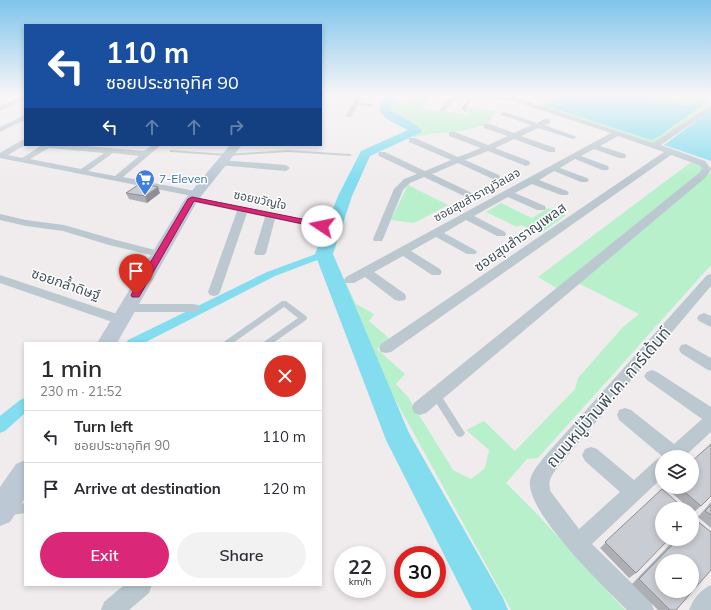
<!DOCTYPE html>
<meta charset="utf-8">
<style>
:root{--surface:#fff;--page:#f2f2f3;--text:#2b2b33;--muted:#7c7c81;--line:#e1e1e2;--accent:#db2777}
body{margin:0;font-family:Mulish,"Noto Sans Thai",sans-serif;background:var(--page);color:var(--text);height:100vh;display:flex;flex-direction:column;font-size:15px;white-space:nowrap}
*{box-sizing:border-box;margin:0}
p{font-size:13px;color:var(--muted)}
.icon{flex:none;width:22px;height:22px;fill:none;stroke:currentColor;stroke-width:2;stroke-linecap:round;stroke-linejoin:round}
.map{position:relative;flex:1;overflow:hidden}
.sheet{position:absolute;left:24px;top:342px;width:298px;height:244px;display:flex;flex-direction:column;background:var(--surface);border-radius:0px;box-shadow:0 2px 6px #0003}
.sheet>*{flex:none}
.banner{position:absolute;left:24px;top:24px;width:298px;height:122px;border-radius:0px;box-shadow:0 2px 6px #0003;background:#1a4fa0;color:#fff;overflow:hidden}
.tools{position:absolute;left:655px;top:450px;display:grid;gap:8px}
.tools a{display:grid;place-items:center;width:44px;height:44px;border-radius:50%;background:var(--surface);box-shadow:0 2px 6px #0003;font-size:20px}
.speed{position:absolute;left:334px;top:546px;display:flex;gap:8px;font-size:20px;font-weight:700;text-align:center}
.speed>*{display:grid;place-content:center;width:52px;height:52px;border-radius:50%;background:var(--surface);box-shadow:0 2px 6px #0003;line-height:1}
.speed small{font-size:10px;font-weight:400}
.speed .limit{border:6px solid #d22;background:#fff;color:#111}
.pin{position:absolute;display:grid;place-items:center;width:34px;height:34px;color:#fff;margin:-41px -17px;border-radius:50% 50% 50% 0;rotate:-45deg;box-shadow:0 0 4px #0007}
.pin .icon{rotate:45deg}
.me{position:absolute;width:44px;margin:-22px;rotate:281deg;stroke-linejoin:round;filter:drop-shadow(0 0 3px #0008)}
.turn{display:flex;align-items:center;gap:14px;height:84px;padding:0 16px;font-size:18px}
.turn .icon{width:52px;height:52px;stroke-width:2.5}
.turn b{display:block;font-size:28px;line-height:34px}
.lanes{display:flex;align-items:center;height:38px;padding:0 16px;background:#0003;justify-content:center;gap:20px;direction:ltr}
.lanes .off{opacity:.35}
.round{display:grid;place-items:center;flex:none;width:42px;height:42px;border-radius:21px;background:var(--page)}
.head{display:flex;align-items:center;justify-content:space-between;height:68px;padding:0 16px}
h1{font-size:24px;font-weight:600;line-height:30px}
.button{display:flex;gap:8px;margin-top:auto;padding:8px 16px}
.button a{flex:1;height:46px;border-radius:24px;background:var(--accent);color:#fff;font-size:16px;font-weight:600;line-height:46px;text-align:center}
.button a+a{background:var(--page);color:var(--text)}
ul{padding:0;list-style:none}
li{display:flex;align-items:center;gap:12px;height:52px;padding:0 16px;border-top:1px solid var(--line)}
li div{flex:1}
li b{display:block;font-size:15px}
li em{font-style:normal}
.map>svg:first-child{display:block}
</style>
<div class="map">
<svg width="711" height="610" viewBox="0 0 711 610">
<rect width="100%" height="100%" fill="#f0eced"/>
<path fill="#b8f0cb" d="M417 95H433L421 109 467 114 470 108 496 111 487 124 463 131 428 134 415 137 412 136 420 131 418 128 400 118 389 108 394 100 412 102Z
M554 95H562L547 106 651 140 658 137 708 101 687 106 645 95C657 95 668 100 680 100L682 98 671 95H711V103L658 142 652 143 540 106Z
M691 162 703 166 701 173 558 289 538 277Z
M711 171V265L538 458 527 459 506 483 536 513 625 610H511L375 363 336 262 356 304 374 314 369 321 389 338 377 349 405 374 396 384 408 397 453 470 471 479 485 468 489 450 466 430 484 421 515 451 575 389 578 378 623 327 639 314 578 283Z
M408 185 448 205 414 223 391 220Z
M501 203 532 218 548 208 566 215 540 234 521 225 517 227 486 212Z"/>
<path fill="#83ddef" d="M562 95H645L687 106 704 98 708 101 658 137 651 140 547 106Z
M711 110V161L664 145Z"/>
<g fill="none" stroke-linecap="round" stroke-linejoin="round">
<path fill="#83ddef" fill-rule="evenodd" d="M701 95H711V99L702 96Z
M324 251 329 254 328 256 275 276 144 343H126L128 340 267 272Z
M25 398V413L5 431 0 433V416L20 400Z"/>
<path fill="#83ddef" fill-rule="evenodd" d="M388 95H399L390 104 391 110 417 126 422 131 420 133 370 156 352 196 333 254 409 433 503 598 508 610H472L386 440 315 254 338 196 361 151 408 130C394 122 365 113 388 95Z"/>
<path fill="#bcc8d0" fill-rule="evenodd" d="M325 95H350L352 96 350 97 326 96Z
M415 95H418L411 102H409V100Z
M471 95H474L466 108 467 111 464 112 462 108Z
M490 95 493 96 482 100 480 99Z
M519 95H523L517 100H515V98Z
M355 103 372 104 374 105 372 106 356 105Z
M170 150 227 154 288 150 350 154 352 155 350 156 288 152 227 156 172 152H170Z
M282 301H286L306 316 307 318 306 320 273 343H264L265 341 298 318 284 307 233 343H224L225 341Z
M436 391 439 392 463 430 465 433 463 436 460 437 457 436 433 398 432 395 433 392Z
M25 503V513L0 517V507Z"/>
<path fill="#bcc8d0" fill-rule="evenodd" d="M25 95V99L0 111V106Z
M358 95H364L351 117H347L345 116Z
M452 95 511 96 653 143 711 105V110L661 145 705 161 711 169 706 177 426 413 420 415 414 413 412 408 414 403 699 173 702 168 699 165 671 155 391 352 386 353 381 352 379 348 381 344 664 152 618 136 600 146 625 154 626 156 625 158H619L594 149 581 156 608 166 609 168 608 170H602L575 159 560 168 587 178 589 180 587 182H581L554 171 539 180 567 191 569 193 567 195H561L532 184 515 193 545 206 546 208 545 210H537L508 197 474 216 505 232 506 234 505 236H497L466 220 444 233 475 250 477 252 475 254H467L436 237 411 251 440 269 442 272 440 275H432L403 256 374 272 405 294 406 297 405 300 400 301 395 300 365 277 354 283H346L344 280 346 277 611 133 510 100 457 97 444 111H440V109Z
M504 112 537 123 544 119H550V123L544 125 577 137 573 139 538 128 521 136 555 148V152H549L514 139 495 148 529 161 530 163 529 165 526 166 488 151 465 160 499 175 500 177 499 179H493L458 163 432 174 470 192 472 194 470 196H464L424 177 410 183 403 190 383 239 382 241H374L373 239 394 189 404 179 417 174 379 156 378 154 379 152H385L425 171 451 160 409 142V138H415L458 157 481 148 449 136V132H455L488 145 508 136 484 128V124H490L514 133 531 125 502 115 501 114Z
M25 115V120L0 132V127Z
M22 140H25V145L8 155 22 158 42 145H74L144 151 152 145H161L123 177 195 191 200 194 195 197 322 223 327 226 322 229 275 219 266 253 264 255H256L254 253 265 217 247 213 220 292 218 295 214 296 210 295 208 292 237 211 189 201 187 199 192 196 0 158V153ZM49 148 104 153 81 169 30 159ZM113 153 139 156 115 176 88 171Z
M221 160 286 165 290 168 286 171 218 165 217 163 218 161Z
M0 214 26 220 64 225 116 240 163 252 165 254 163 256 159 257 109 245 63 231 26 226 0 220Z
M711 274V286L557 468C551 477 547 481 551 492L579 529 620 492 585 461 582 455 585 449 591 447 597 449 634 480 656 460 662 457V478L592 544 651 602 654 610H627C602 585 534 520 530 486 528 475 539 464 545 456L707 275Z
M0 275 126 317 128 320 126 323 121 325 0 283Z
M128 304H193L198 305 200 308 198 311 193 312H128L123 311 121 308 123 305Z
M704 313 711 316V327L699 321 697 318 699 315Z
M686 344 711 358V371L706 369 681 353 679 349 681 345Z
M652 370 657 372 711 407V432L684 457H663L619 420 617 415 619 410 625 408 631 410 674 444 702 419 647 380 644 376 647 372Z
M124 585H152L149 593 129 610H101L104 602Z
M711 585V610H689C693 599 700 590 711 585Z"/>
<path fill="#bcc9d5" fill-rule="evenodd" d="M230 145H242L198 200 117 343H97L185 199Z
M25 460V498L10 522 0 526V487L16 464Z"/>
</g>
<path fill="#adafb5" fill-rule="evenodd" d="M678 95H690L685 97Z
M126 193H160L147 203 129 199Z
M665 487H692L701 506 694 512 692 511V509H690Z
M662 489 636 573 629 578 600 548Z
M711 502V528L698 517Z
M696 520 711 532V570L676 610H658L632 584 675 539H692V523ZM662 561H692V591H662Z"/>
<path fill="#8d8f93" d="M158 187 160 193 147 203 145 196Z"/>
<path fill="#c9ccd2" stroke="#8d8f93" fill-rule="evenodd" d="M141 183 158 187 145 196 126 193Z
M711 444V496L701 506 679 487H692V461Z
M662 489 685 509H662V539H669L636 573 605 542Z
M711 505V515L705 511Z
M696 520 711 532V570L676 610H670L639 579 678 539H692V524ZM662 561H692V591H662Z"/>
<linearGradient id="sky" x2="0" y2="1"><stop stop-color="#7fc4eb"/><stop offset="0.53" stop-color="#f8f6f7"/><stop offset="1" stop-color="#f8f6f7" stop-opacity="0"/></linearGradient>
<rect width="711" height="180" fill="url(#sky)"/>
<path fill="#db2777" stroke="#8e194d" d="M192 197 322 223 326 226 322 228 194 201 139 297H132L131 295 188 199Z"/>
<defs>
<symbol id="supermarket-pin" viewBox="-11 -11 22 30"><path d="M0 17L-7.5 6A9.5 9.5 0 1 1 7.5 6Z" fill="#3f7fe0" stroke="#fff"/><path d="M-6-5.5h2.5l.6 2H6L4.5 2H-2.5L-4.4-4H-6ZM-1.5 3.2a1.3 1.3 0 1 0 .1 0ZM3 3.2a1.3 1.3 0 1 0 .1 0Z" fill="#fff"/></symbol>
</defs>
<g fill-rule="evenodd">
<use href="#supermarket-pin" x="134" y="168" width="22" height="30"/>
</g>
<g text-anchor="middle" stroke-width="3" stroke-linejoin="round" paint-order="stroke">
<g font-size="12" fill="#366cbe" stroke="#fff" text-anchor="start">
<text x="159" y="183">7-Eleven</text>
</g>
<g font-size="12" fill="#44515b" stroke="#fff">
<text transform="translate(477 195) rotate(-29)" y="4">ซอยสุขสำราญวิลเลจ</text>
<text transform="translate(260 200) rotate(12)" y="4">ซอยขวัญใจ</text>
</g>
<g font-size="14" fill="#44515b" stroke="#fff">
<text transform="translate(520 237) rotate(-35)" y="5">ซอยสุขสำราญเพลส</text>
<text transform="translate(66 284) rotate(19)" y="5">ซอยกล้ำดิษฐ์</text>
</g>
<g font-size="17" fill="#44515b" stroke="#fff">
<text transform="translate(608 397) rotate(-49)" y="6">ถนนหมู่บ้านพี.เค. การ์เด้นท์</text>
</g>
</g>
</svg>
<div class="tools">
<a><svg class="icon" aria-label="layers" viewBox="0 0 24 24"><path d="M12 4l9 5-9 5-9-5zM3 14l9 5 9-5"/></svg></a>
<a>+</a>
<a>−</a>
</div>
<div class="speed"><div>22<small>km/h</small></div><div class="limit">30</div></div>
<div class="pin" style="left:136px;top:295px;background:#d93025"><svg class="icon" aria-label="arrive" viewBox="0 0 24 24"><path d="M6 21V4h12l-3 4 3 4H6"/></svg></div>
<svg class="me" style="left:322px;top:226px" viewBox="-20 -20 40 40"><circle r="19" fill="#fff"/><path d="M0-13L10 11 0 6-10 11z" fill="#db2777"/></svg>
<div class="banner">
<div class="turn"><svg class="icon" aria-label="left" viewBox="0 0 24 24"><path d="M17 20v-9H6M10 6l-5 5 5 5"/></svg><div><b>110 m</b>ซอยประชาอุทิศ 90</div></div>
<div class="lanes"><svg class="icon" aria-label="left" viewBox="0 0 24 24"><path d="M17 20v-9H6M10 6l-5 5 5 5"/></svg><svg class="icon off" aria-label="ahead" viewBox="0 0 24 24"><path d="M12 20V5M6 11l6-6 6 6"/></svg><svg class="icon off" aria-label="ahead" viewBox="0 0 24 24"><path d="M12 20V5M6 11l6-6 6 6"/></svg><svg class="icon off" aria-label="right" viewBox="0 0 24 24"><path d="M7 20v-9h11M14 6l5 5-5 5"/></svg></div>
</div>
<section class="sheet">
<div class="head"><div><h1>1 min</h1><p>230 m · 21:52</p></div><a class="round" style="background:#d93025;color:#fff"><svg class="icon" aria-label="close" viewBox="0 0 24 24"><path d="M6 6l12 12M18 6L6 18"/></svg></a></div>
<ul>
<li><svg class="icon" aria-label="left" viewBox="0 0 24 24"><path d="M17 20v-9H6M10 6l-5 5 5 5"/></svg><div><b>Turn left</b><p>ซอยประชาอุทิศ 90</p></div><em>110 m</em></li>
<li><svg class="icon" aria-label="arrive" viewBox="0 0 24 24"><path d="M6 21V4h12l-3 4 3 4H6"/></svg><div><b>Arrive at destination</b></div><em>120 m</em></li>
</ul>
<div class="button"><a>Exit</a><a>Share</a></div>
</section>
</div>
